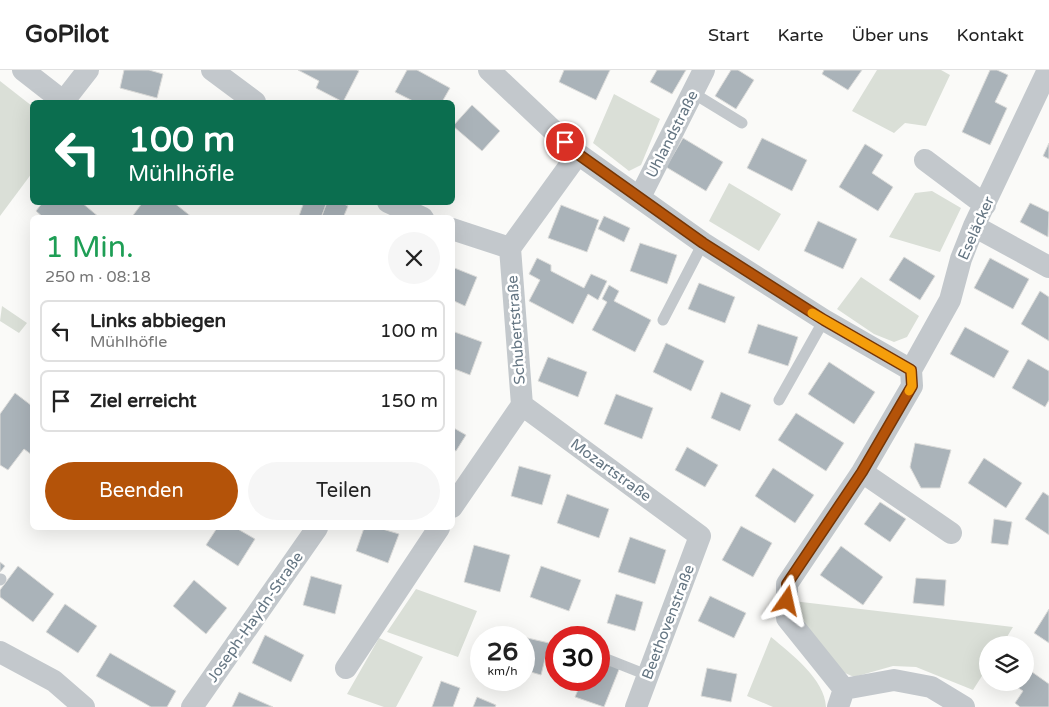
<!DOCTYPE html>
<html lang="de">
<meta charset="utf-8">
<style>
:root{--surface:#fff;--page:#f6f6f6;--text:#222;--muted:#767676;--line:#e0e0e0;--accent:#b45309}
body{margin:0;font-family:"Varela Round",sans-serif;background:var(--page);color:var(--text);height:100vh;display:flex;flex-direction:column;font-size:19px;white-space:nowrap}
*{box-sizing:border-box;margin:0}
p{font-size:16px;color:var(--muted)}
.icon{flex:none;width:28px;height:28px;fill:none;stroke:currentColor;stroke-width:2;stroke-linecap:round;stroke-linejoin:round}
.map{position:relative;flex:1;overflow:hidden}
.drawer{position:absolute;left:30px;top:145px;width:425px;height:315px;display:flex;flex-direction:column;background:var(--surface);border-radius:8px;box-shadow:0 5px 20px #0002}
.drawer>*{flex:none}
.hud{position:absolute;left:30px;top:30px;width:425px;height:105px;border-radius:8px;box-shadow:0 5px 20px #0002;background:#0b6e4f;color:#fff;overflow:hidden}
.controls{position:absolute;left:979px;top:566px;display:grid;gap:10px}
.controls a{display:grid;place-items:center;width:55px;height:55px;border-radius:50%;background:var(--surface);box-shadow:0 5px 20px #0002;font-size:25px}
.speed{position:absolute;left:470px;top:556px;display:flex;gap:10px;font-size:25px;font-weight:700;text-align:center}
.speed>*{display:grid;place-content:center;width:65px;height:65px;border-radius:50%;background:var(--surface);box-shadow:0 5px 20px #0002;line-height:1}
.speed small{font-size:12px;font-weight:400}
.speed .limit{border:8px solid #d22;background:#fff;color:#111}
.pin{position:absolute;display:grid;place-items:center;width:42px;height:42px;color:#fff;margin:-21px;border:2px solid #fff;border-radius:50%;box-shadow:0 1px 5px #0007}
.me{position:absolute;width:55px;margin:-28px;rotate:11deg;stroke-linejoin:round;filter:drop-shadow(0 0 4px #0008)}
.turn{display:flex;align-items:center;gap:18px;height:105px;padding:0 15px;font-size:22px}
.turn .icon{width:65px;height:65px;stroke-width:2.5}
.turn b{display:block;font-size:35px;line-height:42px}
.round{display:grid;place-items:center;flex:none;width:52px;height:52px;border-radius:26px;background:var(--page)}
.head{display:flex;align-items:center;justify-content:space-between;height:85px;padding:0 15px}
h1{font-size:30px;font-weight:600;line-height:38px;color:#1e9e55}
.action{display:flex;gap:10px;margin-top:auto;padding:10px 15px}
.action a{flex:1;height:58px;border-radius:30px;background:var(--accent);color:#fff;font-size:20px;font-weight:600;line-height:58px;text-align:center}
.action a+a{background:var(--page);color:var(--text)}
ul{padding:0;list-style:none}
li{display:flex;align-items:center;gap:15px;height:62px;margin:0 10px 8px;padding:0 5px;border:2px solid var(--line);border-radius:8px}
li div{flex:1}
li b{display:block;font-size:19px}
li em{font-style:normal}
header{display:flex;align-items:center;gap:30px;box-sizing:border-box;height:70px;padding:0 25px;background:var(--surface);border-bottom:1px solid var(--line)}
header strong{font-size:24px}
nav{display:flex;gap:28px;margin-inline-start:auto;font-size:18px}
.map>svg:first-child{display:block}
</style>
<header>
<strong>GoPilot</strong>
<nav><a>Start</a><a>Karte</a><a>Über uns</a><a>Kontakt</a></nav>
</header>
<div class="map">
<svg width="1049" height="637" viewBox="0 0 1049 637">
<rect width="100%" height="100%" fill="#fafaf8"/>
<path fill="#dadfd7" d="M877 0H941L950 5 926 56 905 53 894 63 852 41Z
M0 11 32 36V103L0 146Z
M614 24 660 49 641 95 629 101 593 73Z
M729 113 781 144 759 181 709 151Z
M932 121 961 138 940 182 889 167 915 123Z
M861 207 919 246 907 267 894 272 874 264 837 239Z
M2 236 27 253 19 263 0 251Z
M416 519 477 541 458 587 387 562Z
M793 531 1013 557 1002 575H988L987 598 973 620 916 597 893 596 854 607 836 599 799 550Z
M771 567C790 583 825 609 826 637H773L747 626Z
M379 568 423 587 396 637H384L347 624Z"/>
<path fill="#aab3b9" stroke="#dcdcda" d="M124 0H149L163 4 157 28 120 18Z
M298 0H357L359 1 343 32 316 18 319 11Z
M407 0H417L450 18 442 32H415L395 22Z
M564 0H610L596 30 559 12Z
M657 0H686L672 24 650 12Z
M731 0H738L754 10 736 39 715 26Z
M824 0H862L848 20 822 4Z
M990 0H997L1008 5 995 32 1007 38 990 75 962 62Z
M472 35 500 61 482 81 453 56Z
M683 68 723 92 706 121 666 97Z
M762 68 807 90 792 121 747 98Z
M1049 73V89L1043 86Z
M865 74 883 85 872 103 893 117 878 141 839 117Z
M43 132H81L100 148H44L36 141Z
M143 132H173L193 148H131Z
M304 132H327L321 148H302L299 146Z
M327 132H340L348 136 343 148H321Z
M1030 133 1049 142 1048 167 1020 152Z
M561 135 599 150 587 182 548 168Z
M604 146 630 158 624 172 598 159Z
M818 151 857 169 843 199 804 181Z
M640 173 677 185 667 214 630 201Z
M904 187 935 206 920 230 889 210Z
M537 188 551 195V201L584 218 591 204 607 211 598 230 588 224 573 254 529 231 540 210 529 204Z
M990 188 1029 209 1013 239 974 218Z
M452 197 477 207 465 236 452 230Z
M699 213 735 227 725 253 688 239Z
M609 215 619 221 614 231 651 250 635 282 592 260 607 232 602 229Z
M1040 221 1049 227V271L1021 254Z
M758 254 798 267 788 296 748 283Z
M965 257 1009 281 994 308 950 284Z
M452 261 482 272 470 305 452 298Z
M666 273 704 291 691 321 653 302Z
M548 287 587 302 578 327 538 311Z
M1028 289 1049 301V330L1045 337 1012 318Z
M829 292 875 322 854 354 808 324Z
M721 322 751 335 740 361 711 348Z
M15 323 32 336V385L24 379 8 400 0 395V344Z
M616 324 653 338 642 369 604 354Z
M796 343 844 373 826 401 778 370Z
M452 357 466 365 456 381 452 379Z
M915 373 951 380 940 418H921L910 397Z
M687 377 718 395 705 417 675 400Z
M984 388 1022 413 1006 438 968 413Z
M519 396 551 405 542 435 511 426Z
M773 398 814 425 795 453 755 426Z
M1043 422 1049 426V465L1025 449Z
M567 424 609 439 599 468 557 453Z
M880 432 906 449 890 472 864 454Z
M994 449 1012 452 1008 475 991 473Z
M741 456 772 473 753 507 722 490Z
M217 458H236L255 469 238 496 206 475Z
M364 458H379L399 464 388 493 356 481Z
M630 467 666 480 655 514 618 502Z
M474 475 510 485 500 522 464 512Z
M841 476 883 507 863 535 820 505Z
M0 492 5 496 0 502Z
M18 496 54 524 33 552 0 527V520Z
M541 496 581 510 569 541 530 527Z
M311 506 342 515 335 544 303 535Z
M916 508 946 510 944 536 913 533Z
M194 510 227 538 206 564 173 536Z
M616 524 643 532 635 561 607 553Z
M710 526 746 543 734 568 698 551Z
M65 534 97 556 78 583 46 562Z
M1049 539V573L1034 563Z
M510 564 549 573 541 605 524 600V568H509Z
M265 565 304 585 291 612 252 593Z
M110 583 176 621 167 637H151L96 606Z
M599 588 620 597 604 637 575 627 582 610H599Z
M1025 597 1049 614V637H1020L1015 633 1023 621 1011 613 1025 612Z
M707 598 737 604 731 632 701 626Z
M441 611 460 618 453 637H432Z
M239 622 273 637H232Z
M477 627 496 635 495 637H473Z"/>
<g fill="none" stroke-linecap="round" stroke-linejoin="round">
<path stroke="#c3c8cc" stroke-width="11" d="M693 23 742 53
M663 250 703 173
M779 330 824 250
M0 510 1 509
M599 586 647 605"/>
<path stroke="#c3c8cc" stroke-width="22" d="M23 0 64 32
M212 0 255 32
M489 0 578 84 703 173 824 250 911 300
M63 32 88 0
M925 90 985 135
M640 127 704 0
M388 132 423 148
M974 156 1049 197
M452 159 510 178
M522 335 700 466 636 637
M862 402 951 463
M452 437 522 335 510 178 578 84
M0 582 54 611 84 637
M346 598 439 458
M844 619 894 610 931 617 964 637
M192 637 317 458
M838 637 844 619 787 548V514L862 402 912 316 911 300 950 230 961 189 974 156 1048 0"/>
</g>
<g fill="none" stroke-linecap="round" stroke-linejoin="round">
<defs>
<path id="route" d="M565 72 578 84 703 173 824 250 911 300 912 316 862 402 787 514V531"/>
</defs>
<use href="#route" stroke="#753606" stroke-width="12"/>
<use href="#route" stroke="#b45309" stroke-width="9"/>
<path stroke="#f59e0b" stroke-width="9" d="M812 243 911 300 912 316 909 321"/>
</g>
<g text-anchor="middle" stroke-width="5" stroke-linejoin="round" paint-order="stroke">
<g font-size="15" fill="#657683" stroke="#fff">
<text transform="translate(672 64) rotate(-63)" y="5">Uhlandstraße</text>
<text transform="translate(976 158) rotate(-66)" y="5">Eseläcker</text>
<text transform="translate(516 260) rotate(-94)" y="5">Schubertstraße</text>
<text transform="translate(611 400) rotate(36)" y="5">Mozartstraße</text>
<text transform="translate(255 547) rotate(-55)" y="5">Joseph-Haydn-Straße</text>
<text transform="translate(668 552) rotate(-69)" y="5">Beethovenstraße</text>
</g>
</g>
</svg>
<div class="controls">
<a><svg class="icon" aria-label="layers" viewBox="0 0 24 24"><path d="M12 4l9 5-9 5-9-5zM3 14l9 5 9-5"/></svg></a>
</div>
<div class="speed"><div>26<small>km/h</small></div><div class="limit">30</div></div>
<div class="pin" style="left:565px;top:72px;background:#d93025"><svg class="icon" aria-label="arrive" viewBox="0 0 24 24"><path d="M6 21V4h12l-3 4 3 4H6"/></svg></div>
<svg class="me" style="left:787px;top:531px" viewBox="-20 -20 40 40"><path d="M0-17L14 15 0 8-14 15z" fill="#b45309" stroke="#fff" stroke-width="4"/></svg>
<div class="hud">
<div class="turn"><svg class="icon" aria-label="left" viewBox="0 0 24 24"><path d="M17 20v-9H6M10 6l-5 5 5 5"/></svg><div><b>100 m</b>Mühlhöfle</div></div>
</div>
<section class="drawer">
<div class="head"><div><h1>1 Min.</h1><p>250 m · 08:18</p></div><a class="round"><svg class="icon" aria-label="close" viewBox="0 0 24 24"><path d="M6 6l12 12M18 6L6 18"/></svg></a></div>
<ul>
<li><svg class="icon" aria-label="left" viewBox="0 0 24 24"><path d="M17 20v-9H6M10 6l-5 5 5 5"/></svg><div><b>Links abbiegen</b><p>Mühlhöfle</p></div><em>100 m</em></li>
<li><svg class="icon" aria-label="arrive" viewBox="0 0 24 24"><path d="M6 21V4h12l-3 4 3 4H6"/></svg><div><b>Ziel erreicht</b></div><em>150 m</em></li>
</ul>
<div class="action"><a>Beenden</a><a>Teilen</a></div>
</section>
</div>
